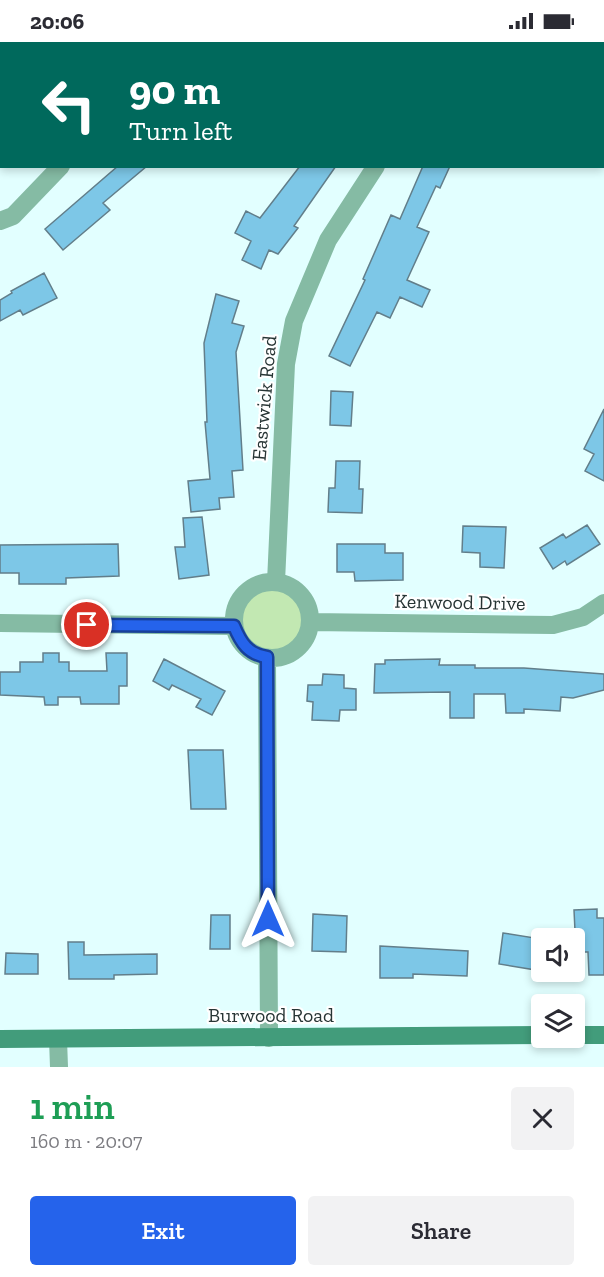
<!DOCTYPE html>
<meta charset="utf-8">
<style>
:root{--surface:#fff;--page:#f2f2f3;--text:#2b2b33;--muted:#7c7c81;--accent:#2563eb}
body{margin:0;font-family:"Zilla Slab",serif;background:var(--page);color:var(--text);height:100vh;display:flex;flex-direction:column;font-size:22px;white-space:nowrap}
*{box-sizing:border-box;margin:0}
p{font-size:20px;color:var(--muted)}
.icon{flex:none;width:33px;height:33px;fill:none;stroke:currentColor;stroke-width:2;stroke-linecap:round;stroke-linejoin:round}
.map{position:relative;height:1025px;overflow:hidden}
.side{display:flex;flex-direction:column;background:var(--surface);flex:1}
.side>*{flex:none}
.banner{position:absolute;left:0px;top:0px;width:604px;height:126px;box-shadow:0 3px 9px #0003;background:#00695c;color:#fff;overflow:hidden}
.fabs{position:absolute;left:531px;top:886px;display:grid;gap:12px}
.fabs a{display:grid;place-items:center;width:54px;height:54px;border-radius:6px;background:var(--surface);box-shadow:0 3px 9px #0003;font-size:30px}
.pin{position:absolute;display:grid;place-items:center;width:51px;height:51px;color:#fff;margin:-26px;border:3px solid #fff;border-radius:50%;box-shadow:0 2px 6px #0007}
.me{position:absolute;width:66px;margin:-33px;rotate:0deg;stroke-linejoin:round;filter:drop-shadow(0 0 4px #0008)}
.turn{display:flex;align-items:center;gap:21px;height:126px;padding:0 30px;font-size:27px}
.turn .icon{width:78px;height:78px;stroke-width:2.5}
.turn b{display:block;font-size:42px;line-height:51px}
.round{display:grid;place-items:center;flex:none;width:63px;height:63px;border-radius:6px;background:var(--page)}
.overview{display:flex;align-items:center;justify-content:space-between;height:102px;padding:0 30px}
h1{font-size:36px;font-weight:600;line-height:45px;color:#1e9e55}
.button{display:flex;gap:12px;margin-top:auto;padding:12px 30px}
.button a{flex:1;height:69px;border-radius:6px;background:var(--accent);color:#fff;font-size:24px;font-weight:600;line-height:69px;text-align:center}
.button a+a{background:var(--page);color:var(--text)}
.status{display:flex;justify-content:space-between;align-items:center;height:42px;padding:0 30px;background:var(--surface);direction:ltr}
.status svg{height:16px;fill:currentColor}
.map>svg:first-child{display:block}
</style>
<div class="status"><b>20:06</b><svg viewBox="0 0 49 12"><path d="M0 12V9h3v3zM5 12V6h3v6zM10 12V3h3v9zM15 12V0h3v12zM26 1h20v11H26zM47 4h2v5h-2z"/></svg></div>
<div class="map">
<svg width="604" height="1025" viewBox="0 0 604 1025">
<rect width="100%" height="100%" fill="#e2ffff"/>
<path fill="#c2e8b2" d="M276 546C311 559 310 582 288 608 277 609 265 610 255 605 233 593 239 560 258 549 263 545 270 546 276 546Z"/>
<path fill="#7dc7e7" stroke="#627e8a" stroke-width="1.5" d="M118 124H147L103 161 110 168 63 208 45 187Z
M300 124H336L294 184 298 186 278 212 269 208 261 227 242 218 251 199 235 191 246 169 260 176Z
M423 124H450L440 146 436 144 417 185 429 190 407 238 430 248 422 265 400 255 390 276 377 270 350 324 329 314 365 238 363 237 391 173 400 177Z
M44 231 57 256 23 273 20 268 0 279V258L12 251 11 249Z
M216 252 239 259 232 281 244 284 236 310 243 428 232 429 234 455 219 456 220 467 191 470 188 439 210 437 205 380H207L204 301Z
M331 349 353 350 351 384 330 383Z
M604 367V439L585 429 594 412 584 407Z
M336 419H360L359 447H363L362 471 328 470 329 446H335Z
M202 475 209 533 179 537 175 505H185L183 476Z
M587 483 600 502 567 523 565 519 553 527 540 506 563 492 566 496Z
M463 484 506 485 504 526 480 525V511L462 510Z
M118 502 119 534 66 536V542H19V531H0V503Z
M337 502H385V511H403V538L355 539 354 530H337Z
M43 611H59V620H69V629H107L106 611H127V644H119V662H81L80 655H58V663H45L44 655 0 653V630H20V620H43Z
M164 617 225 649 212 673 196 665 201 657 172 643 169 648 153 639Z
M440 617 439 623H475V626H524L604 632V648L573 656 561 655 560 669 524 667V671H506L505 652H474V676H450V650L374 651 375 622H385V618Z
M323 632 344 633V646L356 647V668H340L339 679 312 678 313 660 307 659 308 643H322Z
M188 708H223L226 767H191Z
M597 867V876H604V933H589L588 910H576L574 868Z
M313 872 347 874 346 910 312 909Z
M211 873H230V907H210Z
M503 891 535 896 533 907 542 908V929L499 922Z
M68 900H84V913L157 912V932L114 933V937H69Z
M380 904 468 909 467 934 413 932V936H380Z
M6 911 38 912V932H5Z"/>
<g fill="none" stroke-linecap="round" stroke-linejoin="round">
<path stroke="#85bba4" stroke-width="18" d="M180 2 181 0
M460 2 461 0
M0 179 13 174 61 124
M234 578a38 38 0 1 1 76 0a38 38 0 1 1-76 0Z
M276 540 286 322 294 279 328 198 376 124
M310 580 553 583 583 575 604 561
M0 581 234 584
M267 616 269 996
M58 997 59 1025"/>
<path stroke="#429c7b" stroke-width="18" d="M574 993H604
M0 997 542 993"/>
</g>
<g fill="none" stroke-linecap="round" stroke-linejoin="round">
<defs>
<path id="route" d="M87 583 234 584C241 601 248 612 267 615L268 877"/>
</defs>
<use href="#route" stroke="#184099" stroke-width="15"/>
<use href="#route" stroke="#2563eb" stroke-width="10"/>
</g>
<g text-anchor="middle" stroke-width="4.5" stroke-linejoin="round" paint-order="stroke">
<g font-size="20" fill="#273535" stroke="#fff">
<text transform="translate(264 356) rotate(-85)" y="7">Eastwick Road</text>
<text transform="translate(460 560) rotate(1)" y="7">Kenwood Drive</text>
<text x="271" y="980">Burwood Road</text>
</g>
</g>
</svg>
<div class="fabs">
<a><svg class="icon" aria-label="sound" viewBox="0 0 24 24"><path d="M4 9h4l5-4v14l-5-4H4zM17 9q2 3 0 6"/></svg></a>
<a><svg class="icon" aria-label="layers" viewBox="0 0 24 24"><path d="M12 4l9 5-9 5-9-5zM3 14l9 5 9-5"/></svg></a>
</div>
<div class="pin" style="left:87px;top:583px;background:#d93025"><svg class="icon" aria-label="arrive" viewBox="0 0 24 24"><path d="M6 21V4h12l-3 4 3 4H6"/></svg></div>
<svg class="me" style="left:268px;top:877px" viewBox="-20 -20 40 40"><path d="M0-17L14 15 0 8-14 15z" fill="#2563eb" stroke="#fff" stroke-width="4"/></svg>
<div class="banner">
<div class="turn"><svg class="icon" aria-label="left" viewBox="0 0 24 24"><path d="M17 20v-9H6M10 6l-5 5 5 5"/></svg><div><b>90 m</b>Turn left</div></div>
</div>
</div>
<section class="side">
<div class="overview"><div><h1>1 min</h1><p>160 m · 20:07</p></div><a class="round"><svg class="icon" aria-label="close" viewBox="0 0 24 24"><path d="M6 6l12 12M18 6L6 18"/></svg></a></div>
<div class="button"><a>Exit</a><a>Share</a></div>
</section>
